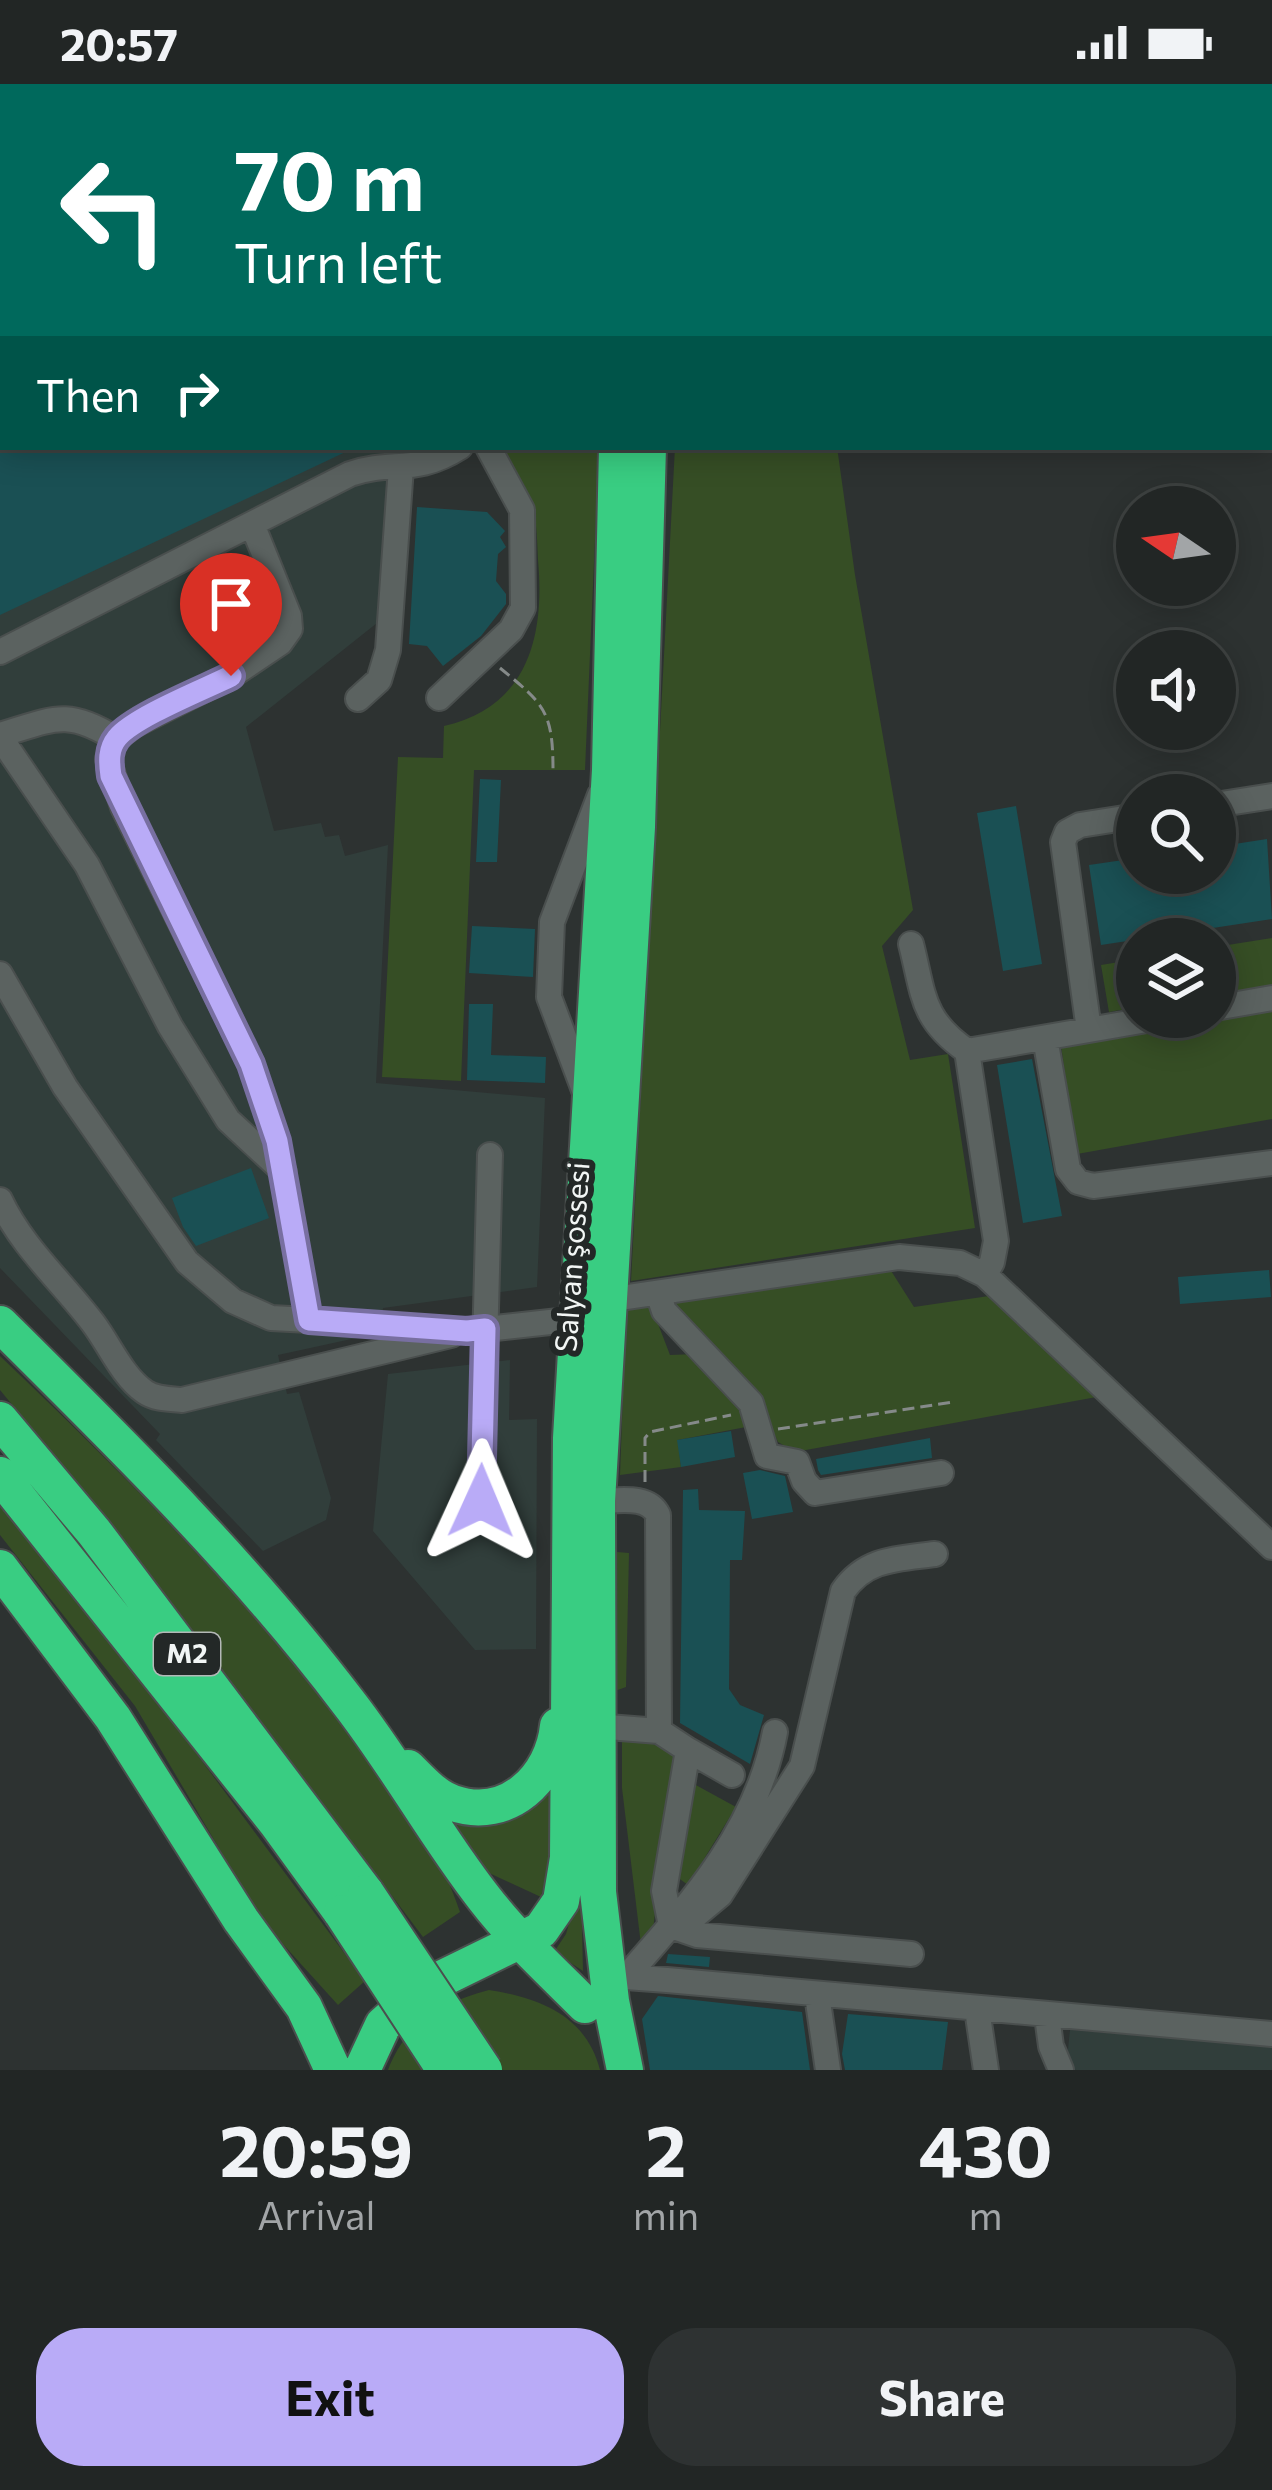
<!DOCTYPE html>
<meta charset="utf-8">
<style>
:root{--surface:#222625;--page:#2e3232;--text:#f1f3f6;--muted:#a2a5a7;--line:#3f4342;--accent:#b9abf7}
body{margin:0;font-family:Commissioner,sans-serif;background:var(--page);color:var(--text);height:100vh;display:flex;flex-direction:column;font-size:45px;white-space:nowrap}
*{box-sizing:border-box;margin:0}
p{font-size:39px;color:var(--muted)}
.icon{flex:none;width:66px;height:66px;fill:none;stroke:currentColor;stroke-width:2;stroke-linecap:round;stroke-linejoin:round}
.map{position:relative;height:1986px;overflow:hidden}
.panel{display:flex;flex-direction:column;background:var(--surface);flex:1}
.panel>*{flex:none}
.hud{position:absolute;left:0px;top:0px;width:1272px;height:366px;box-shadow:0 6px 30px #0003,0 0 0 3px var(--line);background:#00695c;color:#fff;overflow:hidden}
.needle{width:78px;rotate:283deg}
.fabs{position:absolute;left:1116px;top:402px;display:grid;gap:24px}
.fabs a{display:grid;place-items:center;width:120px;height:120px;border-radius:50%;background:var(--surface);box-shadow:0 6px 30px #0003,0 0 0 3px var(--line);font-size:60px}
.pin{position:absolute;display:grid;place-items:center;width:102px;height:102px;color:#fff;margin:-123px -51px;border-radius:50% 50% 50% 0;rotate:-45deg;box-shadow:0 0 12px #0007}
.pin .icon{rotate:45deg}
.me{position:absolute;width:132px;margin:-66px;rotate:1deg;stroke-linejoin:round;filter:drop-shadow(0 0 9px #0008)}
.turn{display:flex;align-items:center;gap:42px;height:252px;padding:0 36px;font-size:54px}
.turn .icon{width:156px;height:156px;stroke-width:2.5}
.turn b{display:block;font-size:84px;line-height:102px}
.then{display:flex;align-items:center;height:114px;padding:0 36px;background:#0003;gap:24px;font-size:45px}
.eta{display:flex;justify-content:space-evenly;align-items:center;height:204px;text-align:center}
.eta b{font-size:72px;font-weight:700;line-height:84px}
.cta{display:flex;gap:24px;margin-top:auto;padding:24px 36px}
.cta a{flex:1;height:138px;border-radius:48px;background:var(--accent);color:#111;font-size:48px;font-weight:700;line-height:138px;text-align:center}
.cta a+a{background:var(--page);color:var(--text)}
.status{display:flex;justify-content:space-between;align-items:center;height:84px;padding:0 60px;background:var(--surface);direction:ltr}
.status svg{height:33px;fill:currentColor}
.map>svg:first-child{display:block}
</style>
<div class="status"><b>20:57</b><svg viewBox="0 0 49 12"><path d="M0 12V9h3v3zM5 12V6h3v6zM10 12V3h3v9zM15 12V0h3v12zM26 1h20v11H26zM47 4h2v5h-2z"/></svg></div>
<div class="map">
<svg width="1272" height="1986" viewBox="0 0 1272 1986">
<rect width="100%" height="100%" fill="#2d3231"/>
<path fill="#313e3b" d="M0 0H261L3 3V363H390L377 539 246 643 274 747 321 739 325 753 339 751 345 772 388 761 376 999 545 1014 537 1203 383 1224 379 1249 278 1271 287 1310 299 1308 331 1414 326 1436 263 1467 156 1356 160 1350 0 1184Z
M510 1276 509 1336 537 1335 536 1565 475 1566 373 1447 388 1290Z
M1070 1946 1272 1962V1986H1072L1067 1975Z"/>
<path fill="#364e25" d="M501 363H599L585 686H474L461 997 382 993 398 673 443 674 444 642C528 623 545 552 538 476 537 455 537 430 529 411 522 395 510 379 501 363Z
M675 363H837L855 491 913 826 882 862 910 976 948 970 975 1144 631 1197Z
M1272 854V902L1215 911V863Z
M1137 875V923L1109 928 1101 881Z
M1272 927V1035L1077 1070 1061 962Z
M888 1182 914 1223 989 1212 1102 1312 795 1368 778 1358 757 1314 673 1217Z
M650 1219 670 1271 697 1270 741 1328 746 1343 678 1356 681 1383 620 1391 626 1227Z
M0 1272C119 1385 231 1499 333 1627 382 1688 435 1752 460 1828L423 1853 132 1467 0 1306Z
M0 1421 136 1588 365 1897 338 1921 262 1837 135 1622 0 1451Z
M617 1468 629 1469 626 1603 615 1607Z
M622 1647 674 1669 653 1846 641 1861 622 1704Z
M551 1694 552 1765 541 1813 487 1788 442 1730Z
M694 1700 736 1723 688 1801 677 1793Z
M581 1799 583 1887 554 1868 566 1850Z
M489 1906C539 1914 586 1931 600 1986H388C406 1938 441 1919 489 1906Z"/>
<path fill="#4a6a31" d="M691 0H959L958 3Z"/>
<path fill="#1a5054" d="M0 363H356L0 531Z
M417 423 487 428 505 447 500 453 506 463 498 470 496 497 506 510V520L481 552 443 582 427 562 409 560Z
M480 695 501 696 497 778H476Z
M1016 722 1042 880 1003 887 977 729Z
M1267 755 1272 835 1101 861 1089 781 1137 774V789H1215V763Z
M472 842 535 845 533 893 469 889Z
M469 920H493L491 971 546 973 545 999 467 996Z
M1032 975 1062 1132 1023 1139 997 981Z
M251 1084 269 1134 196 1162 183 1143 172 1114Z
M1269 1186 1271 1213 1180 1220 1178 1193Z
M731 1347 735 1373 681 1383 677 1356Z
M930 1354 932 1374 821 1391 818 1386 816 1375Z
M760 1386 785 1392 793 1428 752 1435 743 1389Z
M698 1405 699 1426 745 1427 742 1476H730L729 1605 740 1621 764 1631 750 1680 680 1639 683 1406Z
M668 1870 710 1873 709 1883 666 1879Z
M658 1912 802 1928 810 1986H650L642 1935Z
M848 1930 948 1938 942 1986H845L842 1970Z"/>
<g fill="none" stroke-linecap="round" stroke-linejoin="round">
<defs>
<path id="minor" d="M233 0V3
M25 3 32 0
M598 3V0
M0 14 3 12
M1269 38 1272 37
M0 133 3 132
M0 210 3 209
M0 270 3 269
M252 440 289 532 290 545 280 559 231 592 134 641 116 655 108 675 123 723 251 980 277 1057 309 1236 468 1247 577 1235
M0 568 350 390C394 375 414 392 460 363
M439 614 511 546 523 524 522 426 488 363
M358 615 379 596 388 566 401 383
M0 651C53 635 67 624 116 655
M0 653 87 781 170 942 228 1036 284 1088
M1215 721 1272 712
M911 860C924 911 921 935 967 967
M0 890 65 1003 187 1178 233 1217 271 1234 309 1236
M1215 924 1272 914
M1089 946 1063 758 1067 748 1080 741 1137 732
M1045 954 1068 1085 1078 1098 1093 1102 1272 1079
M587 1014 549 913 552 838 600 711
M0 1116C22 1163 62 1198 93 1239 109 1260 122 1292 145 1308 155 1315 169 1315 182 1316L451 1251
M985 1191 992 1178 996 1157 967 967 1164 933
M658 1209 664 1227 751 1319 767 1372 797 1378 804 1397 815 1409 941 1389
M607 1216 899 1173 960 1179 985 1191 1272 1463
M481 1417 490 1071
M597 1417C618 1417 648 1410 658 1431L659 1647
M595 1642 659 1647 688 1666 664 1807 671 1842 690 1836 720 1811 802 1682 843 1507C866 1474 897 1475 935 1470
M688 1666 732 1691
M671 1842 697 1851 911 1870
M626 1893C690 1820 757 1746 775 1648
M608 1896 626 1893 667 1896 1272 1950
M817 1911 828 1986
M977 1925 986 1986
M1047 1932 1051 1962 1061 1986"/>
<path id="highway" d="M624 3V0
M658 3V0
M0 1240C122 1361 244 1481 348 1618 397 1681 435 1751 484 1814 514 1853 550 1886 585 1921
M0 1336 94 1448 366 1809
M0 1391 276 1738 342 1829
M0 1484 113 1634 241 1836 304 1923 333 1986
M408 1684C421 1697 435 1713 453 1719 508 1738 553 1693 558 1642
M433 1899 541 1846 561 1817 568 1774 571 1354 610 686 617 363
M362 1986 383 1941 423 1905
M625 1986 611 1917 598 1808 597 1417 637 743 648 363"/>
</defs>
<use href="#minor" stroke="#4a4f4e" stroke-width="28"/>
<use href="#highway" stroke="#4a4f4e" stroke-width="40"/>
<path stroke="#858a89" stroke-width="3" stroke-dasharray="12 6" stroke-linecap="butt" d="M829 0V3
M500 584C544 620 553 627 553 686
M778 1345 953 1318
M645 1398V1354L650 1348 731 1331"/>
<use href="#minor" stroke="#5b6260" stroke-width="24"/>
<use href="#highway" stroke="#39cd82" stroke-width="36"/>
<defs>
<path id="highway-bridge" d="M366 1809 484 1986
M342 1829 445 1986"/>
</defs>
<use href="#highway-bridge" stroke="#4a4f4e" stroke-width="40" stroke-linecap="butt"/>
<use href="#highway-bridge" stroke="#39cd82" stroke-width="36"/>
</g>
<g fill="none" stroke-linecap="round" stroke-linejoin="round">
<defs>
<path id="route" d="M231 592C205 605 134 633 117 654 108 665 109 678 111 692L251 980 277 1057 309 1236 467 1247 485 1245 481 1417"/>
</defs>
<use href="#route" stroke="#786fa1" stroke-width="30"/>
<use href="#route" stroke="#b9abf7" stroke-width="21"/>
</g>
<g text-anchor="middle" stroke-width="12" stroke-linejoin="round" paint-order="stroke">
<rect fill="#232827" stroke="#b4b8b7" stroke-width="3" x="154" y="1549" width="66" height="42" rx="9"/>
<g font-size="27" font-weight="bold" fill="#f2f6f5">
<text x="187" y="1579">M2</text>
</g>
<g font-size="30" fill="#f2f6f5" stroke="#232827">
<text transform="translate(573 1173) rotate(-86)" y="10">Salyan şossesi</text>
</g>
</g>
</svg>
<div class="fabs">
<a><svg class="needle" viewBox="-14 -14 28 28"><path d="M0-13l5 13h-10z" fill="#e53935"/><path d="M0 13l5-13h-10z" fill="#a2a5a7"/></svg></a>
<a><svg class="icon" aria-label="sound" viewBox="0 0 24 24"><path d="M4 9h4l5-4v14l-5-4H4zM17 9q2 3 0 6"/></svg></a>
<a><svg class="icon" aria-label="search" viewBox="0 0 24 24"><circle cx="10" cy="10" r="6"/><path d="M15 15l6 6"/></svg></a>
<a><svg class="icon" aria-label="layers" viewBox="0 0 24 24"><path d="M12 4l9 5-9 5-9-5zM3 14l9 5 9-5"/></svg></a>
</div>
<div class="pin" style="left:231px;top:592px;background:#d93025"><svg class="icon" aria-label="arrive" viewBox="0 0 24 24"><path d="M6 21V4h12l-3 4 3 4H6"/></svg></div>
<svg class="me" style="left:481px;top:1417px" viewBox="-20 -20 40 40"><path d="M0-17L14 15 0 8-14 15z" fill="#b9abf7" stroke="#fff" stroke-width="4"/></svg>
<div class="hud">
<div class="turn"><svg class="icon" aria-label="left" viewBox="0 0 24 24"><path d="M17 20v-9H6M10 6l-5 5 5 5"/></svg><div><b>70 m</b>Turn left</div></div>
<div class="then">Then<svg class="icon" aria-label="right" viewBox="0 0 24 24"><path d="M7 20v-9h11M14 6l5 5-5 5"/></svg></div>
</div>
</div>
<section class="panel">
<div class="eta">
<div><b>20:59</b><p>Arrival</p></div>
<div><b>2</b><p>min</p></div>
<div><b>430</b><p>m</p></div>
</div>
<div class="cta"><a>Exit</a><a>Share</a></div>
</section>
